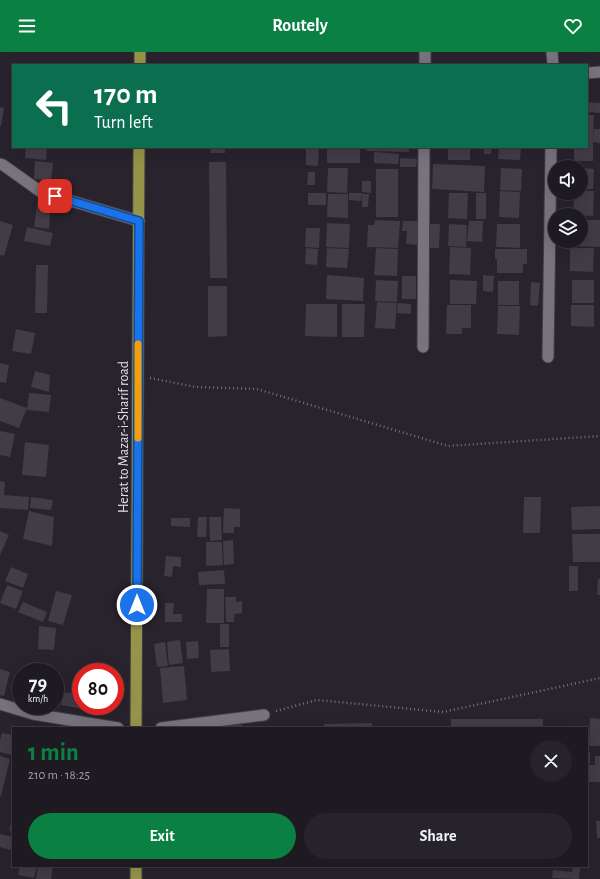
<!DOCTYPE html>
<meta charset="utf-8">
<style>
:root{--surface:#1e1a21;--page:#26232a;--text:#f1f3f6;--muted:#a1a1a5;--line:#3c383f;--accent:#0b8043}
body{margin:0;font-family:"Alegreya Sans",sans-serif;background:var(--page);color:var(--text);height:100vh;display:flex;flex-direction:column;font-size:15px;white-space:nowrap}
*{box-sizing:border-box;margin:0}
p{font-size:13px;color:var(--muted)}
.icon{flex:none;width:22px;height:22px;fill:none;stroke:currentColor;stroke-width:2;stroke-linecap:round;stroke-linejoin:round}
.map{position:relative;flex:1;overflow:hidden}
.drawer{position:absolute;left:12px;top:675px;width:576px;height:140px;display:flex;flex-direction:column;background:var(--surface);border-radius:0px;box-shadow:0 4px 16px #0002,0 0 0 1px var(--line)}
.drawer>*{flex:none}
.hud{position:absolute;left:12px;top:12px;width:576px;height:84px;border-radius:0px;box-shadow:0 4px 16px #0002,0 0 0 1px var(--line);background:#0b6e4f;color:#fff;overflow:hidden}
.tools{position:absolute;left:548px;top:108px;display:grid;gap:8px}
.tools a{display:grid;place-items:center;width:40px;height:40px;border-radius:50%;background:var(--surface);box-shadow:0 4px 16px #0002,0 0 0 1px var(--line);font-size:20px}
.speed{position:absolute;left:12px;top:611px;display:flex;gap:8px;font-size:20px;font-weight:700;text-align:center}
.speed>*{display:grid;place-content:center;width:52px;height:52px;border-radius:50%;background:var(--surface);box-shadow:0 4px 16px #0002,0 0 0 1px var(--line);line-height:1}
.speed small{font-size:10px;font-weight:400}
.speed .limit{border:6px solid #d22;background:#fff;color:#111}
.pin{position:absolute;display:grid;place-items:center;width:34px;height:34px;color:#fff;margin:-17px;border-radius:8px;box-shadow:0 2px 6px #0006}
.me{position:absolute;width:44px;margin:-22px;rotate:0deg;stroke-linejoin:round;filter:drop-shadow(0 0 3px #0008)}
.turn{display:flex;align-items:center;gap:14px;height:84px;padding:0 16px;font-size:18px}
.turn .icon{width:52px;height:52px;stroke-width:2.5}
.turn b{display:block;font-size:28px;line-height:34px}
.round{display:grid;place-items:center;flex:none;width:42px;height:42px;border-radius:21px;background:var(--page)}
.summary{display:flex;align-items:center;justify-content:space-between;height:68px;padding:0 16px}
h1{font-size:24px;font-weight:700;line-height:30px;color:var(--accent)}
.button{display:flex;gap:8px;margin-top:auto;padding:8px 16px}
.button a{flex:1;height:46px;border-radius:24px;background:var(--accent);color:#fff;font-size:16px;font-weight:700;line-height:46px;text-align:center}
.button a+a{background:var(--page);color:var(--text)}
header{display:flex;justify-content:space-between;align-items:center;height:52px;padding:0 16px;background:var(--accent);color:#fff;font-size:18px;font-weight:700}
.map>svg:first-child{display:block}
</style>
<header><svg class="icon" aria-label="menu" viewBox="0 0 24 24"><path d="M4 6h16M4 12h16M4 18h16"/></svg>Routely<svg class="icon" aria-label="heart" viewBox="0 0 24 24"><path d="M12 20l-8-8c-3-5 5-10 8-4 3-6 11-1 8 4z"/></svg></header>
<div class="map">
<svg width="600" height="827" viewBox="0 0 600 827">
<rect width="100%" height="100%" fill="#28232c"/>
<path fill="#413c45" d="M587 50 600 51V61L587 60Z
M0 55 4 56 1 74H0Z
M587 63H594L593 86 594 77H600V91L593 90V109H574V95H587Z
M26 95H47L46 108 25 106Z
M211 95H225V101H210Z
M306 95H319L318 114 306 113Z
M327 95H360V111H327Z
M367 95H409V100L366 99Z
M448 95H470V108H448Z
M484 95H492L491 102H484Z
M499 95H521L520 108 498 107Z
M374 100 399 102 398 112 374 111Z
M400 106 417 107 416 115H400Z
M35 109 53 111 51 129 34 127Z
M209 110H226L227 226H210Z
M553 111 571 113V115H555Z
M433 112 485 114 484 140 432 137Z
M328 116H348L347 141 327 140Z
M501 116 522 117 521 139 500 138Z
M581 116 594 117 593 137H581Z
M376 117H398V165H376Z
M308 120H315V133H307Z
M362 129H371V141L362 140Z
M500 139 520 140 519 166 499 165Z
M581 139H594L593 164 573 163 574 141H581Z
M308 141H326V153H308Z
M349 141H362L361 149 349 148Z
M449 141H468L467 167 448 166Z
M476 141H486V167H476Z
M328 142H348V166L327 165Z
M362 142H369L368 155H362Z
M38 145 51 147 49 177 34 175Z
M375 168 400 169 398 196 367 195 368 173H374Z
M581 168H600V195L570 194V189H581Z
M0 169 13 173 4 204 0 203Z
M403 169H419L418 193 406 192 407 179H402Z
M469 169H483L482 190 467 189Z
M327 171 350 172 349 196 326 195Z
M430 172H440L439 196H429Z
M449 172 467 173 466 195 448 194Z
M497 172H520V196L496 195Z
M27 175 53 181 50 194 24 189Z
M306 176H320L319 196 305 195Z
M450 195 471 196 470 223 449 222Z
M306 196 318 197 317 213 305 212Z
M327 196 349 197 347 216 326 215Z
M376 196 398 197 397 224 374 223Z
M570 196H594L593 220 570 219Z
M495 197H527V212H523V221H497V207H495Z
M36 213H48L47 261H35Z
M327 223 364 226 363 249 326 247Z
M483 223 494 224 493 240 483 239Z
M402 224H416V247H402Z
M376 228 398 229 397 250 375 249Z
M450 228 477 229 476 252H450Z
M572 228H594V251H572Z
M498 229H519V253H498Z
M531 230 540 231 538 254 530 253Z
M208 234H227V284L208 285Z
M377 250 397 251 395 277 375 276Z
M398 251 411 252V262L397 261Z
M306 252H337V285L305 284Z
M342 252H365L364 285H342Z
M447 253H471V276H462V282H446Z
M571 253H594V275L571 274Z
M498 254H520L519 283 497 282Z
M16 277 35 281 31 302 12 299Z
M0 311 9 313 6 331 0 330Z
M35 319 50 323 49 340 31 335Z
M29 341 51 343 49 360 27 358Z
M0 346 27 356 19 376 0 369Z
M0 379 15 382 10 405 0 403Z
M25 390 49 393 46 425 22 423Z
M0 429 5 430 4 443 29 445 28 458 0 456Z
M31 445 53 448 51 458 30 456Z
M524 445H541L540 481H523Z
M600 454V477L572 478 571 455Z
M224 456 240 457V475H234V481H223Z
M29 459 54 465 52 494 23 487Z
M198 465H207L206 485H197Z
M209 465H221L222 488 210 489Z
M171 466H190V475L171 474Z
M0 479 9 483 0 503Z
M572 482H600V510H573Z
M233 488 234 512 224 513 223 489Z
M206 490H222L223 513 206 514Z
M166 504 181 505V515L173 514 172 525 164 524Z
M569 514H578V539H569Z
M11 515 28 522 23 536 5 529Z
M224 518 225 532 199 533 198 520Z
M598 527H600V543H597Z
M7 533 23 539 16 557 0 551Z
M207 537H224V571H206Z
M56 539 72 543 63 573 48 569Z
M225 545H236V550L242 549V561L234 562V570H226Z
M23 550 47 560 43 570 18 560Z
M165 551H174L173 562H182V570H165Z
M220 572H229V595H220Z
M39 574 56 576 54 598 38 597Z
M180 588 183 611 169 613 167 590Z
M198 589 199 606 187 607 186 590Z
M165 590 168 614 157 615 154 592Z
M229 597 230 619 211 620 210 598Z
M184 614 187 648 163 651 160 616Z
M0 617 10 620 4 644 0 643Z
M63 640 81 642V654H83V657L61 653Z
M85 654H103V660L85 657Z
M590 666 600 667V694H589Z
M451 667H543V676H451Z
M372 671V676H324V672Z
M222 672 242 673V676H222Z
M2 681 13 683 12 703 0 700V688Z
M587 700H590V711H587Z
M0 704 10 707 1 744H0Z
M595 704H600V730H588L587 713H595Z
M12 765H13V780L9 779Z
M596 769H600V786H597Z
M0 782 13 785V799L0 795Z
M20 814H37L34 826 18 823Z
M38 814H53L51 827H36Z
M573 814 580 815 579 827 552 826 553 818 572 820Z"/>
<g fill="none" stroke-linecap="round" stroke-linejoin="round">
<defs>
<path id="minor" d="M425 0V13
M552 0 553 13
M587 21 600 20
M423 295 424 95
M548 305 551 95
M0 652 33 662 118 676
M161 676 264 663"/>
<path id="tertiary" d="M0 112 3 113 41 140 139 169"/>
<path id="trunk" d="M140 13V0
M136 676 139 95
M136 827V814"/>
</defs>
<use href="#minor" stroke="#433e46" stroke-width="13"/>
<use href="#tertiary" stroke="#433e46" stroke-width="13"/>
<use href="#trunk" stroke="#433e46" stroke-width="13"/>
<path stroke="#77737a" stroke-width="2.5" stroke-dasharray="1 3" stroke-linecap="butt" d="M150 326 196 335 257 337 448 394 600 384
M276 659 317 648 443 660 600 626"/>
<use href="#minor" stroke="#78737d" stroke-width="11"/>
<use href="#tertiary" stroke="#78737d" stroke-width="11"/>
<use href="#trunk" stroke="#969449" stroke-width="11"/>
</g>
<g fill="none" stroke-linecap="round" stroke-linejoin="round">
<defs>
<path id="route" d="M55 144 139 169 137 553"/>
</defs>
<use href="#route" stroke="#114b97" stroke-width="10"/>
<use href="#route" stroke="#1a73e8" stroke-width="7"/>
<path stroke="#f59e0b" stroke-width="7" d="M138 386V292"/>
</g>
<g text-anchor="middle" stroke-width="3" stroke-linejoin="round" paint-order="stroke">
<g font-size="14" fill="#e1dee4" stroke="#28232c">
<text transform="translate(123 385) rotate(-90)" y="5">Herat to Mazar-i-Sharif road</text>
</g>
</g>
</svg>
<div class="tools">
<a><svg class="icon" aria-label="sound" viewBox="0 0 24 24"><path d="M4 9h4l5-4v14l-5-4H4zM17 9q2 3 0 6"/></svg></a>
<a><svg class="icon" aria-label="layers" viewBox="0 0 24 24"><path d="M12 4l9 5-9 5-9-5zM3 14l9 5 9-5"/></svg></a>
</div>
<div class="speed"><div>79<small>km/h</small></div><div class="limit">80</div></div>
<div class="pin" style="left:55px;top:144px;background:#d93025"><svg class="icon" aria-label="arrive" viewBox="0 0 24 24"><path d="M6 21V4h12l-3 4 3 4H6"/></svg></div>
<svg class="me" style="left:137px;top:553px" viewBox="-20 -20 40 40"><circle r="17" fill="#1a73e8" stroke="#fff" stroke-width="3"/><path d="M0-11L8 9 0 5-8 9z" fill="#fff"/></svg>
<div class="hud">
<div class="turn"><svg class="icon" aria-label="left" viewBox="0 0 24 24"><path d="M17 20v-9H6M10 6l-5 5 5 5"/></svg><div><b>170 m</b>Turn left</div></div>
</div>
<section class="drawer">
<div class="summary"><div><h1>1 min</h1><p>210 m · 18:25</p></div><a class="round"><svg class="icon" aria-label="close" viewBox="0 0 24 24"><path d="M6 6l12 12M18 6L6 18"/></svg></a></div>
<div class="button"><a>Exit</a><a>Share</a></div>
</section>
</div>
